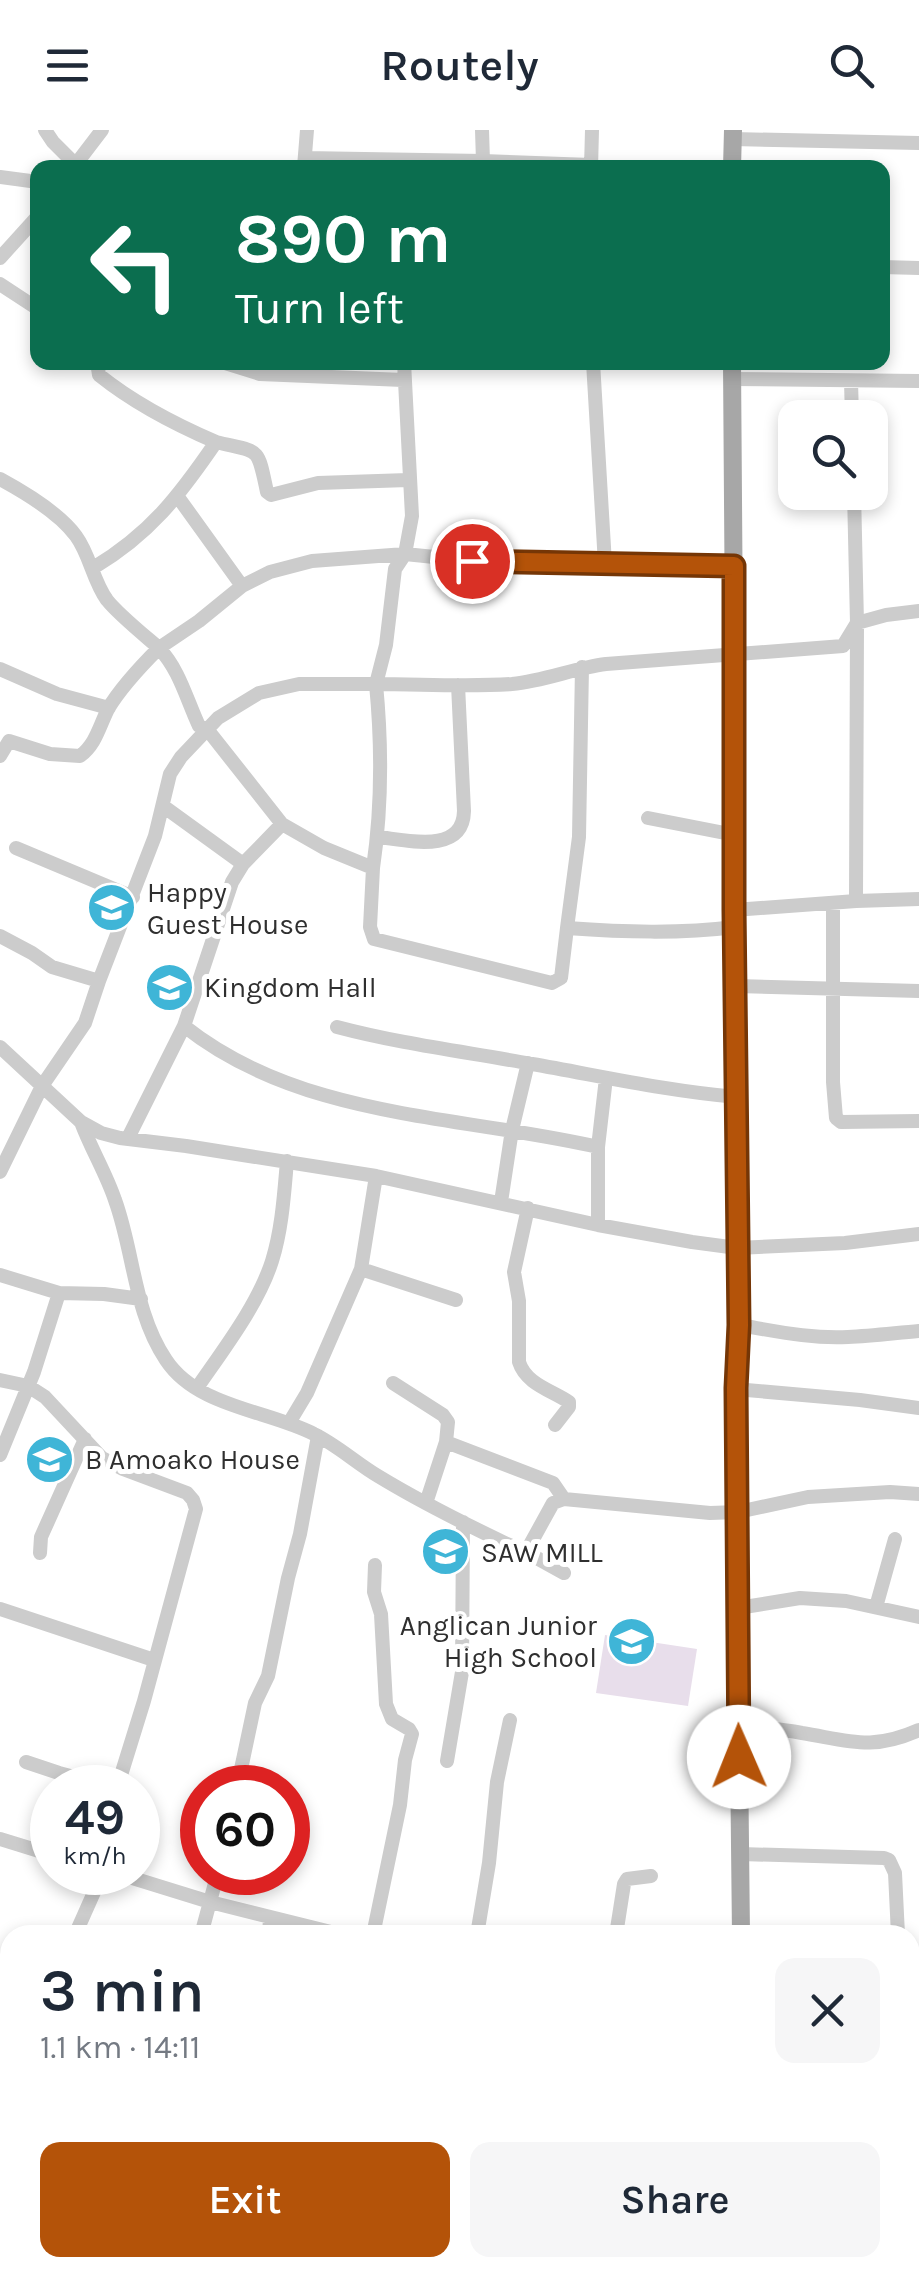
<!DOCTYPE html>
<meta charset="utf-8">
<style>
:root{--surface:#fff;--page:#f6f6f7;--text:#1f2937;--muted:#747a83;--accent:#b45309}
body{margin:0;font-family:Karla,sans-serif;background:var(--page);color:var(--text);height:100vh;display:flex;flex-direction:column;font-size:38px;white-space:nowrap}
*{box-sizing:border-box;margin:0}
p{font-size:32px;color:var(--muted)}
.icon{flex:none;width:55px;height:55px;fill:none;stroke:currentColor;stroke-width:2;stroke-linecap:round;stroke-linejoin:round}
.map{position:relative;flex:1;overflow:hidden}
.panel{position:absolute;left:0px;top:1795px;width:920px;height:352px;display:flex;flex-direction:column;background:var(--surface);border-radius:30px 30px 0 0;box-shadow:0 5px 15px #0003}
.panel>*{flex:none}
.top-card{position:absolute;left:30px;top:30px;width:860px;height:210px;border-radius:20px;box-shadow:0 5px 15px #0003;background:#0b6e4f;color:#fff;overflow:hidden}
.fabs{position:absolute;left:778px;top:270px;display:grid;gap:20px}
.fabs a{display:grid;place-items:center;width:110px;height:110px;border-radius:20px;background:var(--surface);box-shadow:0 5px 15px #0003;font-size:50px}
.speed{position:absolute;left:30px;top:1635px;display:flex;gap:20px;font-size:50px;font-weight:700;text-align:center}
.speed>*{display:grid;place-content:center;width:130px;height:130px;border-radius:50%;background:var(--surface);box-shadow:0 5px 15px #0003;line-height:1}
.speed small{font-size:25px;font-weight:400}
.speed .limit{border:15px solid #d22;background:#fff;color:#111}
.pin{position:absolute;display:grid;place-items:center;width:85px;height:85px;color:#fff;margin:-42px;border:5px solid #fff;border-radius:50%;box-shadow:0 2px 10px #0007}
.me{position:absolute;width:110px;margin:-55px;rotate:359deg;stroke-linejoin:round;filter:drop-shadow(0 0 8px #0008)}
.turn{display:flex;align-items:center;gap:35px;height:210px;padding:0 40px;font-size:45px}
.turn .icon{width:130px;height:130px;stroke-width:2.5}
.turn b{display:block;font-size:70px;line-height:85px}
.round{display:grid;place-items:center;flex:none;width:105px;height:105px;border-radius:20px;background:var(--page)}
.summary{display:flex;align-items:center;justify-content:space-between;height:170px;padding:0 40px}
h1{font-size:60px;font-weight:600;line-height:75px}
.primary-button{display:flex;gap:20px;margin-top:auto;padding:20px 40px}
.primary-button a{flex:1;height:115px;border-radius:20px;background:var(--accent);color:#fff;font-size:40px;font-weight:600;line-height:115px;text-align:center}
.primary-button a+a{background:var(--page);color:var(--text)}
header{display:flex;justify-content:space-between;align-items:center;height:130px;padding:0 40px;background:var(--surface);font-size:45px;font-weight:600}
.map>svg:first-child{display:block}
</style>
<header><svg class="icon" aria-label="menu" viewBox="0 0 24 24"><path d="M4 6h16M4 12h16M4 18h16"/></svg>Routely<svg class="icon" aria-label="search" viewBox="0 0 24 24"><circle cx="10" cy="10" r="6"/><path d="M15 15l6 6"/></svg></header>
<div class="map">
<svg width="919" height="2146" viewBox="0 0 919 2146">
<rect width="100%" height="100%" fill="#fff"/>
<path fill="#e8deeb" d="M605 1505 697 1519 688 1576 596 1563Z"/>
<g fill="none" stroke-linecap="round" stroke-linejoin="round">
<path stroke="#ccc" stroke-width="14" d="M45 0 53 12 79 38
M482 0 483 31
M733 9 919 13
M305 28 483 31 591 35
M304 37 307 0
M73 38 102 0
M591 38 592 0
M0 47 38 52
M0 128 38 86
M882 137 919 138
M0 154 38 179
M222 232 260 244 403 250
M593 232 605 434
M732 249 919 251
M851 251 852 288
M216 312C261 323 257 315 267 362L271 365 318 353 408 350
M0 349C24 362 60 384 76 406 90 425 93 451 107 470 119 485 144 505 159 518 141 536 121 557 108 579 99 597 96 614 80 626L50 624 9 611 0 626
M854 362 857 493 856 771
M178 367 242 456
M734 437 473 431 405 424 395 439 386 515 376 554C421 554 467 557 512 554 545 551 574 538 606 534L843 516 857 493 886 485 919 481
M93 438C150 404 179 366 216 312 174 294 135 274 99 245L97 232
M0 539 57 564 109 578
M163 676 243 734
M648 688 735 705
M282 694 207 599 199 596C186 568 180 541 159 518L199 491 242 456 270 442 312 431 405 424 412 386 404 232
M378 707C406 710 463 725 464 681L458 555
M16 718 133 767
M833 773V952L836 988 841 992 919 991
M734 780 856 771 919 769
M567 798 579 707 582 537
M0 806 32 823 52 837 99 851
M736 856 919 861
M184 896 232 752 243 734 282 694 324 718 373 738 370 797 374 809 552 853 561 848 567 798C623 802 679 804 735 797
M337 897C401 914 467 922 532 934 601 946 667 961 737 967
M0 917 81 992 101 1003 120 1008 186 1016 376 1046 598 1095 692 1112 737 1118 845 1113 919 1104
M81 992C91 1019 106 1043 115 1070 134 1122 134 1183 166 1230 197 1277 267 1280 314 1304 337 1315 356 1333 378 1346 419 1371 463 1393 507 1414L526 1422 553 1373 564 1369 710 1383 738 1382 808 1367 890 1362 919 1364
M128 1008 184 896C301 989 459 985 598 1017V1095
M598 1017 606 948
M0 1042 42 956 85 893 99 851 155 706 170 644 181 627 218 588 259 563 299 554H376C382 616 382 677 373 738
M501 1072 512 1000 528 933
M528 1078 514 1142 519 1171V1232C526 1254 551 1260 569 1272V1277L555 1295
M361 1139 456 1170
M0 1145 59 1163 104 1164 141 1169
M739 1195C775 1201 811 1209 848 1207 872 1206 895 1203 919 1201
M0 1250 28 1256 45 1267 102 1328 123 1339 187 1363 193 1370 196 1379 144 1571 117 1658
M393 1253 443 1285 448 1292 446 1312 426 1373
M197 1258C223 1220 258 1175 272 1131 282 1099 284 1065 287 1031
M735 1259 860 1270 919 1278
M289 1293 307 1263 361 1139 376 1046
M446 1312 553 1353 564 1369
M0 1325 34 1242 59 1163
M526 1422 564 1443
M40 1423 41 1407 85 1309
M876 1477 895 1409
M738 1478 800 1468 846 1471 919 1487
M0 1479 154 1530
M739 1595C760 1597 781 1599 802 1603 851 1611 872 1621 919 1600
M447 1631 462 1542 463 1392
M26 1632 59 1643 115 1658
M237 1658 255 1573 268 1546 288 1448 300 1404 318 1306
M0 1709 52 1725
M741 1724 884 1728 889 1730 895 1743 898 1805
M113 1742 210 1772 343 1805
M75 1805 103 1742
M201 1805 218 1742
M269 1805 270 1788
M373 1805 400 1675 405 1630 412 1604 409 1599 392 1589 386 1574 381 1484 374 1462 375 1435
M477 1805 489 1733 497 1652 510 1590
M616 1805 624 1754 627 1749 651 1746
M910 1865 919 1866
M0 1974 10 1955
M0 2057 10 2065
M910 2137 919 2139
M264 2138 330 2146
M494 2138 495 2146
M135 2146 138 2138
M219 2146 221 2138"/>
<path stroke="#a7a7a7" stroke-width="18" d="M732 38 733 0
M732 232 739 1195 735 1259 741 1805
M740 2138V2146"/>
</g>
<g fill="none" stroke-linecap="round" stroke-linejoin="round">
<defs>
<path id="route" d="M472 431 734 436V780L739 1195 736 1258 739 1627"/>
</defs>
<use href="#route" stroke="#753606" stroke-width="25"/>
<use href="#route" stroke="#b45309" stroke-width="18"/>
</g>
<defs>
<symbol id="school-disc" viewBox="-11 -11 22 22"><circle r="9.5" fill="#3fb5d7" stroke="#fff"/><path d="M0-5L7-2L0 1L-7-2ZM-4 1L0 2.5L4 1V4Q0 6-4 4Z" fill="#fff"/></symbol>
</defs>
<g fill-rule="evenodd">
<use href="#school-disc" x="84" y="750" width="55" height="55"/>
<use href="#school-disc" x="142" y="830" width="55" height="55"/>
<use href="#school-disc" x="22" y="1302" width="55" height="55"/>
<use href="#school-disc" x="418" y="1394" width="55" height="55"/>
<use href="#school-disc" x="604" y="1484" width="55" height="55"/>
</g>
<g text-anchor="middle" stroke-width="10" stroke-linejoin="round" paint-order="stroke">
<g font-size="28" fill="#2f2f2f" stroke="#fff" text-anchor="start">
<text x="147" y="772">Happy<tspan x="147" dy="32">Guest House</tspan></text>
<text x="204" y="867">Kingdom Hall</text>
<text x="85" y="1339">B Amoako House</text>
<text x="481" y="1432">SAW MILL</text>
<text x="597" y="1505" text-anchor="end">Anglican Junior<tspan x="597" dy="32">High School</tspan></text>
</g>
</g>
</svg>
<div class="fabs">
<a><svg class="icon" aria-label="search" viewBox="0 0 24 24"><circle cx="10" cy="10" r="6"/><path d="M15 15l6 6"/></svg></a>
</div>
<div class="speed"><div>49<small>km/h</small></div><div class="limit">60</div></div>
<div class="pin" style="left:472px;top:431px;background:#d93025"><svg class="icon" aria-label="arrive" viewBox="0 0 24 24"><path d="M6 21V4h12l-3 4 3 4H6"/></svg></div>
<svg class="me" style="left:739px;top:1627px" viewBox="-20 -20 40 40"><circle r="19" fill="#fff"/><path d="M0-13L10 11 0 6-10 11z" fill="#b45309"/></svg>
<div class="top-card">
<div class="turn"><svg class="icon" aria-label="left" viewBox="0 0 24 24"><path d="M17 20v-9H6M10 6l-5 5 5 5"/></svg><div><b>890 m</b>Turn left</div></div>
</div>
<section class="panel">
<div class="summary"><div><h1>3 min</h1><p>1.1 km · 14:11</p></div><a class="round"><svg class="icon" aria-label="close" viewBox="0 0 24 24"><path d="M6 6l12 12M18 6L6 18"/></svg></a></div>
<div class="primary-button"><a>Exit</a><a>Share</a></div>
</section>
</div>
